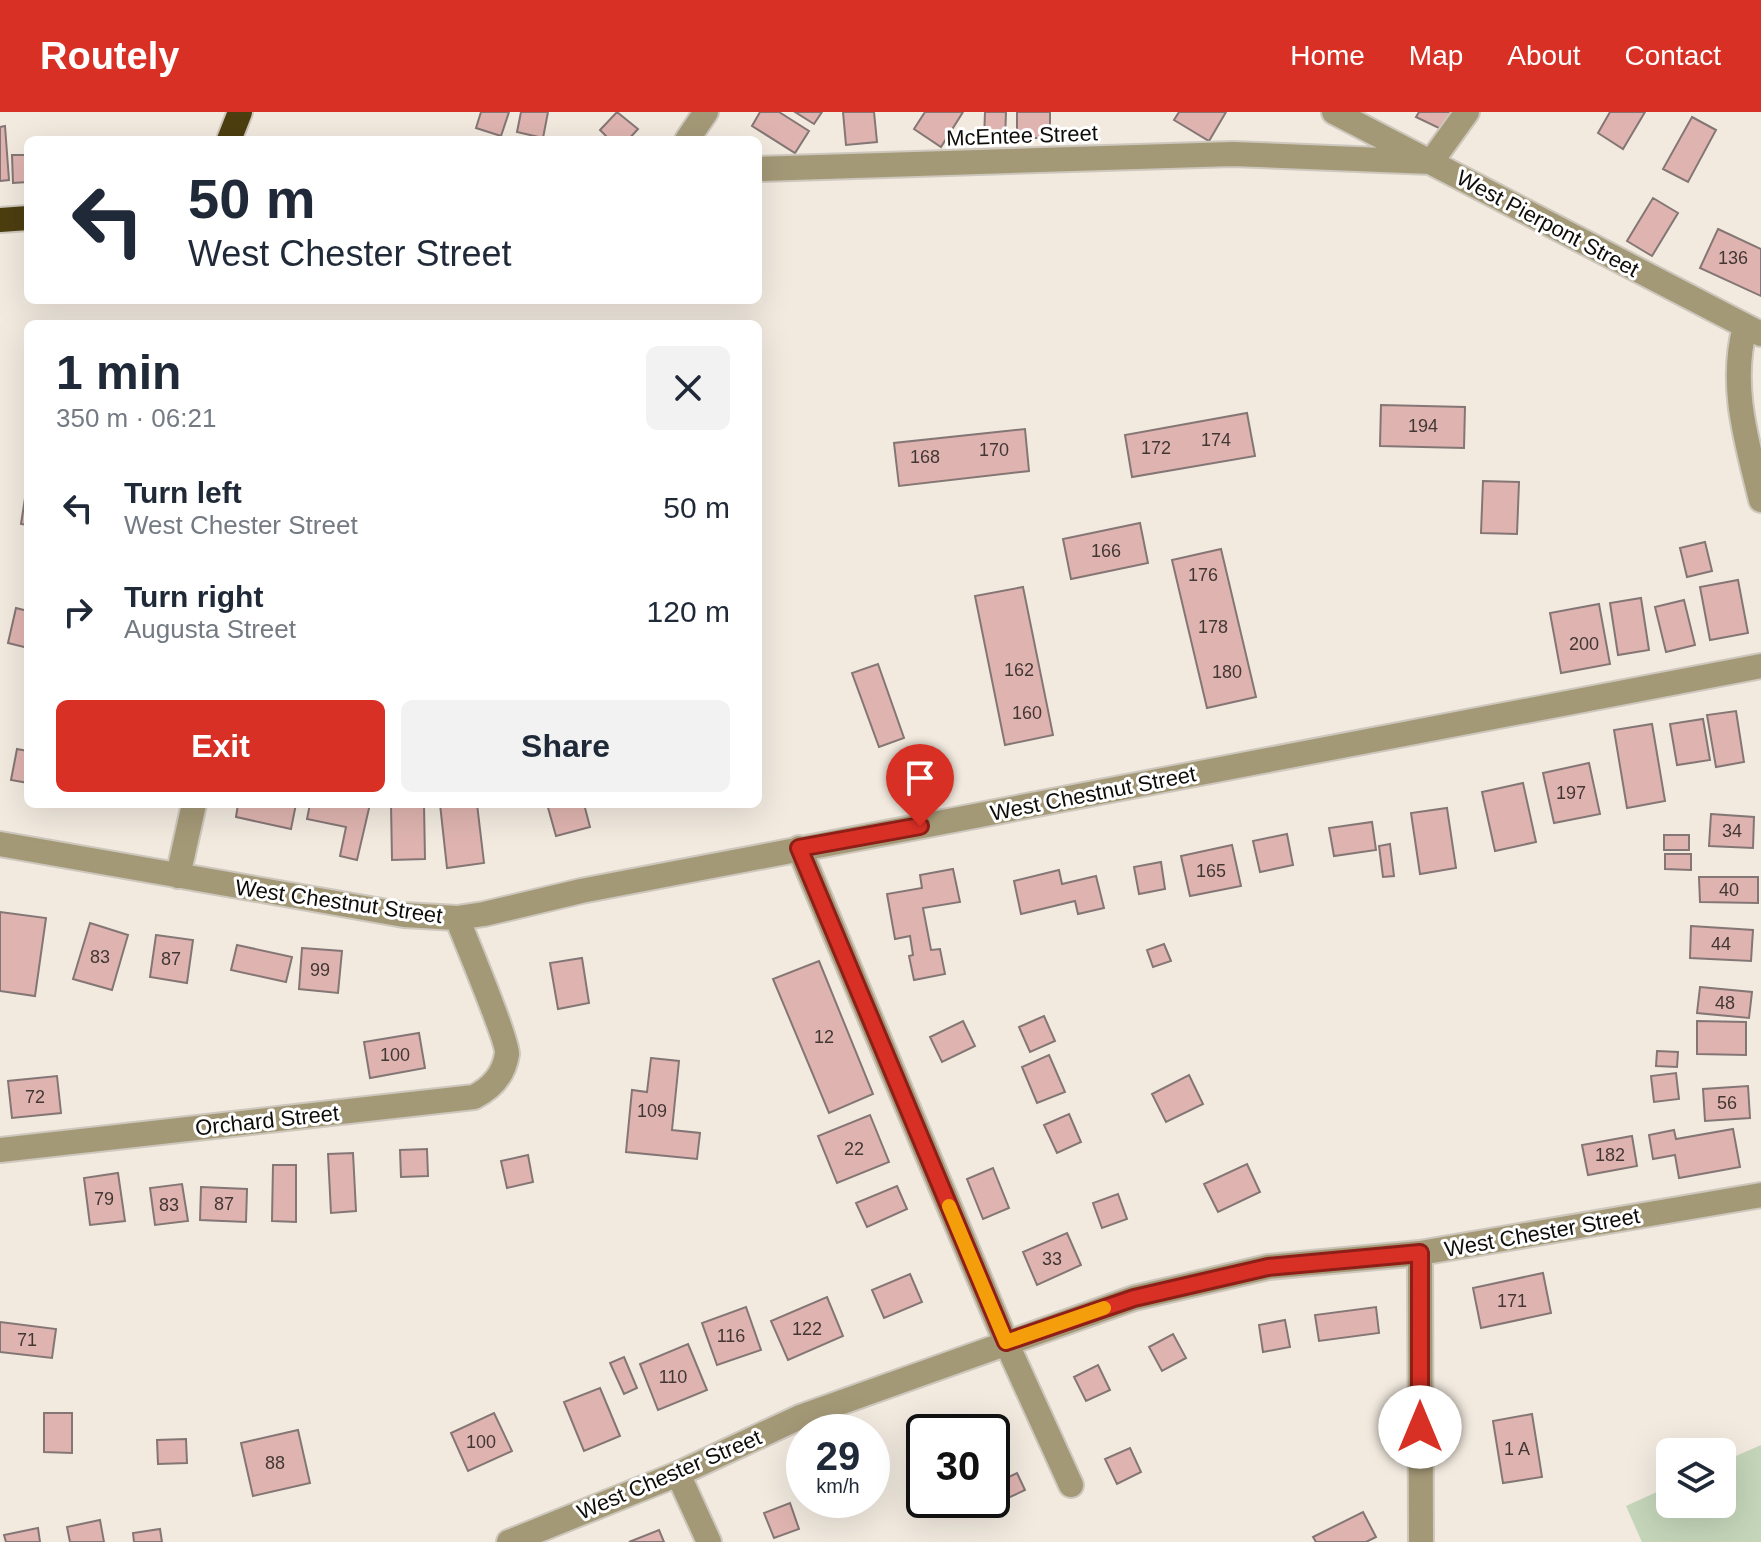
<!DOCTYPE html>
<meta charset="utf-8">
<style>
:root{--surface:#fff;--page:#f2f2f3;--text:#1f2937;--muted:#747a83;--accent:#d93025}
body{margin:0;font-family:Arial,sans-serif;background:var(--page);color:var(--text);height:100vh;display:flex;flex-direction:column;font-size:30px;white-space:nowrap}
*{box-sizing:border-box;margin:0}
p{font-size:26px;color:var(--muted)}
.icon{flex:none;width:44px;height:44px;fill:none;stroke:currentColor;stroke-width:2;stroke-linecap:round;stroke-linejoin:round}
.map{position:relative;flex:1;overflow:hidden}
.panel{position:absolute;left:24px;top:208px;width:738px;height:488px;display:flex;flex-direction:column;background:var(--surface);border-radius:12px;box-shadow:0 8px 32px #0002}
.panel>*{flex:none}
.banner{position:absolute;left:24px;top:24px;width:738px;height:168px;border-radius:12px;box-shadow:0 8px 32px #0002;background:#fff;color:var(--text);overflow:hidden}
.controls{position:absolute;left:1656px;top:1326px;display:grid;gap:16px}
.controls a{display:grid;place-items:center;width:80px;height:80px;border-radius:12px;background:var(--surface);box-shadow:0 8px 32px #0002;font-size:40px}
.speed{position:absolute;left:786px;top:1302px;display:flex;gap:16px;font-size:40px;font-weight:700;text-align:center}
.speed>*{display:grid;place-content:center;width:104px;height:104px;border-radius:50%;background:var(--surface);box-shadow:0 8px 32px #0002;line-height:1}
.speed small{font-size:20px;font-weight:400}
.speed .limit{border:4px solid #111;border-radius:12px;background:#fff;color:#111}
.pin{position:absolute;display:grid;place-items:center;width:68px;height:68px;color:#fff;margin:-82px -34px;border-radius:50% 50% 50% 0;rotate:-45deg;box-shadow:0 0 8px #0007}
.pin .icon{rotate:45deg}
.me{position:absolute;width:88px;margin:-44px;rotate:0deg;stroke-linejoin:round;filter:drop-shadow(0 0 6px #0008)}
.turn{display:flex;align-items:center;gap:28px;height:168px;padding:0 32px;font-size:36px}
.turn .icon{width:104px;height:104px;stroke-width:2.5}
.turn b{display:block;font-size:56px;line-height:68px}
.round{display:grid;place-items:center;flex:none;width:84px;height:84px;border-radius:12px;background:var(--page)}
.headline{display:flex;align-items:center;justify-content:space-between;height:136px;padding:0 32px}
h1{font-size:48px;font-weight:700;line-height:60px}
.primary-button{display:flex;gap:16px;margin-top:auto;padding:16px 32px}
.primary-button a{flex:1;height:92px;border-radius:12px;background:var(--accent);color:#fff;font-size:32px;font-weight:700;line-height:92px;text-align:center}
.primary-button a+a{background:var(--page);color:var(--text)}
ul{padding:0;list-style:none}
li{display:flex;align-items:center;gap:24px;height:104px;padding:0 32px}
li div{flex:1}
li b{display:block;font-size:30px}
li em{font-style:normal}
header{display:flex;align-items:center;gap:48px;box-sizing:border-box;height:112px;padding:0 40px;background:var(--accent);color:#fff}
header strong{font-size:38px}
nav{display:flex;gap:44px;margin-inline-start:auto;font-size:28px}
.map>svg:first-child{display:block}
</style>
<header>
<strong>Routely</strong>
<nav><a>Home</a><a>Map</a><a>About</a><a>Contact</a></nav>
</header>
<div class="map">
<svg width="1761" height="1430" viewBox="0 0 1761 1430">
<rect width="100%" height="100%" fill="#f2eadf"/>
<path fill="#c4d5b9" d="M1761 1333V1430H1642L1626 1394 1670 1374V1392H1722V1350Z"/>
<path fill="#dfb4b0" stroke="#847675" stroke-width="2" d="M481 0H509L501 24 476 16Z
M521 0H548L543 26 517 20Z
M617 0 638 17 628 28H610L600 18Z
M760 0H779L809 19 795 41 752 14Z
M795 0H822L814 12Z
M843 0H874L877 30 846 33Z
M925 0H963L941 35 914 17Z
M985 0H1006L1005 28 984 27Z
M1017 0H1050V26H1017Z
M1179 0H1226L1209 29 1174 8Z
M1419 0H1452L1443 18 1416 5Z
M1610 0H1645L1623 37 1598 21Z
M1692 5 1716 18 1688 70 1663 57Z
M5 14 9 68 0 69V15Z
M12 43H28V70L13 71Z
M1653 86 1678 101 1652 144 1627 129Z
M1718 117 1761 137V184L1700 156Z
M1381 293 1465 295 1464 336 1380 334Z
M1247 301 1255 344 1132 365 1125 323Z
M1025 317 1029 359 899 374 894 331Z
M28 367V413L21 412Z
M1483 369 1519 370 1517 422 1481 421Z
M1140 411 1148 451 1071 467 1063 427Z
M1705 430 1712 459 1687 465 1680 436Z
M1221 437 1256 585 1207 596 1172 448Z
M1738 468 1748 521 1710 528 1700 475Z
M1023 475 1053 623 1005 633 975 484Z
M1641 486 1649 538 1618 543 1610 491Z
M1684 488 1695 533 1666 540 1655 495Z
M1599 492 1610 552 1561 561 1550 501Z
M16 496 28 499V536L8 531Z
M878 552 904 626 879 635 852 561Z
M1736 599 1744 650 1716 655 1707 603Z
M1703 607 1710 648 1677 653 1670 612Z
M1652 612 1665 689 1627 696 1614 618Z
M17 637 28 639V671L11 668Z
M1589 651 1600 702 1554 711 1543 661Z
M1523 671 1536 730 1495 739 1482 680Z
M238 692H296L291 717 236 705Z
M310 692H370L357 748 340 744 346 715 307 707Z
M391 692H424L425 747 392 748Z
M440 692H477L484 751 447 756Z
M547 692H584L590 715 556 724Z
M1447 696 1456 756 1420 762 1411 701Z
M1711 702 1754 705 1753 736 1709 734Z
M1372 710 1376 738 1334 744 1329 716Z
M1287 722 1293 753 1260 760 1253 729Z
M1664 723H1689V738H1664Z
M1390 732 1394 764 1383 765 1379 734Z
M1232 733 1241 774 1190 784 1181 744Z
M1665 742H1691V758L1665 757Z
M1161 750 1165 777 1139 782 1134 755Z
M953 757 960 790 923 796 931 838 940 837 945 862 914 868 909 844 913 843 910 824 895 827 887 782 922 776 920 763Z
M1059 758 1062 772 1096 764 1104 796 1078 802 1075 789 1021 802 1014 769Z
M1699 765H1758V791L1700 790Z
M0 800 46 806 35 884 0 879Z
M90 811 128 823 112 878 73 867Z
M1691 814 1753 818 1751 849 1690 846Z
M156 823 193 828 187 871 150 865Z
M1164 832 1171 849 1153 855 1147 838Z
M237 833 292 845 286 870 231 858Z
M302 836 342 839 338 881 299 877Z
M582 846 589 891 558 897 550 851Z
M819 849 873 982 829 1001 773 867Z
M1700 875 1752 880 1749 906 1697 901Z
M1044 904 1055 929 1030 940 1019 915Z
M963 909 975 934 942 950 930 925Z
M1697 909 1746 910V943L1697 942Z
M419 921 425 956 370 966 364 930Z
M1657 939 1678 940 1677 955 1656 954Z
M1049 943 1065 980 1037 991 1022 955Z
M651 946 679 949 672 1018 700 1021 697 1047 626 1040 632 978 647 980Z
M1676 961 1679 987 1654 990 1651 964Z
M1189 963 1203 992 1166 1010 1152 982Z
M57 964 61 1001 12 1006 8 969Z
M1748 974 1750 1006 1705 1009 1703 977Z
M1069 1002 1081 1030 1057 1041 1044 1013Z
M870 1003 889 1050 837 1071 818 1024Z
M1733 1017 1740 1055 1679 1066 1675 1043 1653 1047 1649 1023 1674 1018 1676 1027Z
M1632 1024 1637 1054 1588 1063 1582 1033Z
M427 1037 428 1064 401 1065 400 1038Z
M353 1041 356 1099 331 1101 328 1042Z
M528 1043 533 1070 507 1076 501 1049Z
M1247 1052 1260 1080 1218 1100 1204 1072Z
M273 1053H296V1110L272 1109Z
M993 1056 1009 1096 983 1107 967 1067Z
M118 1061 125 1109 90 1113 84 1066Z
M182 1072 188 1109 155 1113 150 1076Z
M897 1074 907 1097 867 1115 856 1091Z
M201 1075 247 1077 246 1110 200 1108Z
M1118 1082 1127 1107 1102 1116 1093 1091Z
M1067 1121 1081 1153 1037 1173 1023 1140Z
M1543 1161 1551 1201 1481 1216 1473 1176Z
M910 1162 922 1190 884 1206 872 1178Z
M827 1185 843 1224 788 1248 771 1209Z
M746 1195 761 1238 717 1253 702 1211Z
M1376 1195 1379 1221 1319 1229 1315 1203Z
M1285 1208 1290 1235 1263 1240 1259 1213Z
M0 1210 56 1217 52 1246 0 1240Z
M1173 1222 1186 1246 1162 1259 1149 1235Z
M688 1232 707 1278 658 1298 640 1252Z
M624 1245 637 1276 624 1282 610 1251Z
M1098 1253 1110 1278 1086 1289 1074 1265Z
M600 1276 620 1324 584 1339 564 1290Z
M44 1301H72V1341L44 1340Z
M494 1301 512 1339 468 1359 451 1321Z
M1532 1302 1542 1365 1503 1371 1493 1309Z
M298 1318 310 1371 253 1384 241 1331Z
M186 1327 187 1351 158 1352 157 1328Z
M1130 1336 1141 1360 1117 1372 1105 1347Z
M1017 1361 1025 1378 1008 1386 1000 1369Z
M790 1391 799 1417 774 1426 764 1401Z
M1363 1400 1376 1425 1366 1430H1316L1313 1425Z
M100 1408 104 1430H70L67 1415Z
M38 1416 40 1430H6L4 1423Z
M160 1417 162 1430H134L133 1421Z
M659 1418 664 1430H629Z"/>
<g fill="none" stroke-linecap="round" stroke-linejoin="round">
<defs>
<path id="minor" d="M1334 0 1761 222
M687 28 706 0
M1431 50 1467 0
M758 57 1233 42 1431 50
M1745 215C1729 274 1747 330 1761 388
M0 732 404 803 457 806 484 802 581 779 1761 554
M799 736 1006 1230 1071 1373
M178 764 194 692
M0 1038 474 985C492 976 504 962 507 942 508 929 465 826 457 806
M1420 1141 1421 1430
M678 1362 709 1430
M509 1430 678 1362 800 1305 1134 1186 1268 1155 1420 1141 1761 1083"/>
<path id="highway" d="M229 28 240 0
M0 108 28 106"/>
</defs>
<use href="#minor" stroke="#cec7bd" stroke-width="28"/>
<use href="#highway" stroke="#cec7bd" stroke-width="28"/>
<use href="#minor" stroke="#a49977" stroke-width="24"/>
<use href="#highway" stroke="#4c3e0f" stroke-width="24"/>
</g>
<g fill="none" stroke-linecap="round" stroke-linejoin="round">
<defs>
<path id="route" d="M920 714 799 736 1006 1230 1134 1186 1268 1155 1420 1141V1315"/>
</defs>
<use href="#route" stroke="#8d1f18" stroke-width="20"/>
<use href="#route" stroke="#d93025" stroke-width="14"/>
<path stroke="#f59e0b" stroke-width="14" d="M949 1094 1006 1230 1104 1196"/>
</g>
<g text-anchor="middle" stroke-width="6" stroke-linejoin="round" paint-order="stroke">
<g font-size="18" fill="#433733">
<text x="1733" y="152">136</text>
<text x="1423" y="320">194</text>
<text x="1216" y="334">174</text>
<text x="1156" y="342">172</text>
<text x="994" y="344">170</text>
<text x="925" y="351">168</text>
<text x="1106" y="445">166</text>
<text x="1203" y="469">176</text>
<text x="1213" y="521">178</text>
<text x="1584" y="538">200</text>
<text x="1019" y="564">162</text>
<text x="1227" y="566">180</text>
<text x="1027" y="607">160</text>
<text x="1571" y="687">197</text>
<text x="1732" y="725">34</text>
<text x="1211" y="765">165</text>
<text x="1729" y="784">40</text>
<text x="1721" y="838">44</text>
<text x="100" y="851">83</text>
<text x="171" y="853">87</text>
<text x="320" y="864">99</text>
<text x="1725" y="897">48</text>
<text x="824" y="931">12</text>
<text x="395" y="949">100</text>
<text x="35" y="991">72</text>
<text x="1727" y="997">56</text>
<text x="652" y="1005">109</text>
<text x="854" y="1043">22</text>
<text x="1610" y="1049">182</text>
<text x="104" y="1093">79</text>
<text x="224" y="1098">87</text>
<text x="169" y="1099">83</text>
<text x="1052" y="1153">33</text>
<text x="1512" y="1195">171</text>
<text x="807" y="1223">122</text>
<text x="731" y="1230">116</text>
<text x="27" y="1234">71</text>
<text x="673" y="1271">110</text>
<text x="481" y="1336">100</text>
<text x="1517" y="1343">1 A</text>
<text x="275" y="1357">88</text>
</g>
<g font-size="22" fill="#0f0d09" stroke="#fff">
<text transform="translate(1022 23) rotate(-2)" y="8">McEntee Street</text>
<text transform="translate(1548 111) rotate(28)" y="8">West Pierpont Street</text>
<text transform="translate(1093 681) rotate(-11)" y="8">West Chestnut Street</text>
<text transform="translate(339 789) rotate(8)" y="8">West Chestnut Street</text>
<text transform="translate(267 1008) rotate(-6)" y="8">Orchard Street</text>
<text transform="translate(1542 1120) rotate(-10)" y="8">West Chester Street</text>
<text transform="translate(669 1362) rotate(-23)" y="8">West Chester Street</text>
</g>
</g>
</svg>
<div class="controls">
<a><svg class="icon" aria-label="layers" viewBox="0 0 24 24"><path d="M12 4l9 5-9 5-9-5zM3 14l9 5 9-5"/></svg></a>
</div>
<div class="speed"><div>29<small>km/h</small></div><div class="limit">30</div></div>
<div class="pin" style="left:920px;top:714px;background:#d93025"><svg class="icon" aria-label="arrive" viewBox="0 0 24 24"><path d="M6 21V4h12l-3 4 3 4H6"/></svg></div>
<svg class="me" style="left:1420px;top:1315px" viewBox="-20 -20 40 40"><circle r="19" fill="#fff"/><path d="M0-13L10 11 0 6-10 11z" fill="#d93025"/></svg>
<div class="banner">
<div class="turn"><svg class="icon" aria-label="left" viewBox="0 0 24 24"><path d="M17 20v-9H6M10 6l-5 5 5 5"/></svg><div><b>50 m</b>West Chester Street</div></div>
</div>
<section class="panel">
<div class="headline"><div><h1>1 min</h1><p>350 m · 06:21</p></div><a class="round"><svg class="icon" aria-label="close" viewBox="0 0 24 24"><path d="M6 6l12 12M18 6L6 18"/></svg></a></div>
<ul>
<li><svg class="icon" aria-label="left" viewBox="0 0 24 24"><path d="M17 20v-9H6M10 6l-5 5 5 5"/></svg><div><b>Turn left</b><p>West Chester Street</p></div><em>50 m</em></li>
<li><svg class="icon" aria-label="right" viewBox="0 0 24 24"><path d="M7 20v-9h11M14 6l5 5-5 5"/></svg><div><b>Turn right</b><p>Augusta Street</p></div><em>120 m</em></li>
</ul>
<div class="primary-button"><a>Exit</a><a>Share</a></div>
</section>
</div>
